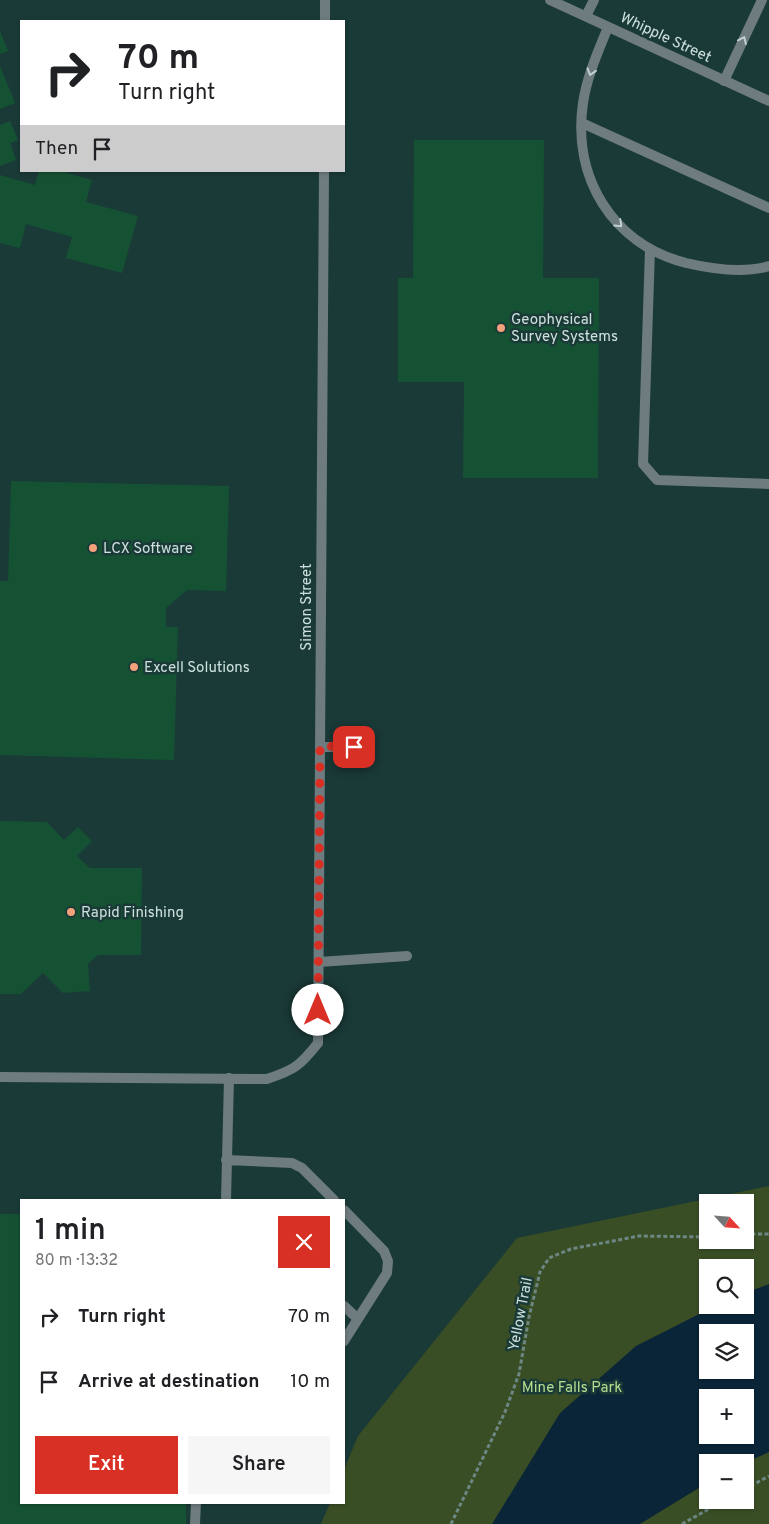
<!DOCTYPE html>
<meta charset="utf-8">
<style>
:root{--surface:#fff;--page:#f6f6f6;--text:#202124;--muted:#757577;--accent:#d93025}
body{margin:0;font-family:Overpass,sans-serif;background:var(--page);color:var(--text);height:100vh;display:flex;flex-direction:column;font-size:19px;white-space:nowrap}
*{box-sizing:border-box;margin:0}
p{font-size:16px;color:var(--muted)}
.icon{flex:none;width:28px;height:28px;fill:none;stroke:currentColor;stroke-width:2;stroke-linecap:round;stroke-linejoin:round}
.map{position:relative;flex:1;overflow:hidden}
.sheet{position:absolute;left:20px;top:1199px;width:325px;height:305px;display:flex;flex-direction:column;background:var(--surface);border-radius:0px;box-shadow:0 1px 4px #0004}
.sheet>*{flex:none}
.guide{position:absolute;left:20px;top:20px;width:325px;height:152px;border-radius:0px;box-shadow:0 1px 4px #0004;background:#fff;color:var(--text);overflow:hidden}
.needle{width:32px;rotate:116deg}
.buttons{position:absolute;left:699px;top:1194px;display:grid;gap:10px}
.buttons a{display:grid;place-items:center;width:55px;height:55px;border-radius:0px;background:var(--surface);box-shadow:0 1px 4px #0004;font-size:25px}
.pin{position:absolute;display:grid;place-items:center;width:42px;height:42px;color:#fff;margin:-21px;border-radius:10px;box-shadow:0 2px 8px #0006}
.me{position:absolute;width:55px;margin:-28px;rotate:0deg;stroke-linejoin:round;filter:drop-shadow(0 0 4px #0008)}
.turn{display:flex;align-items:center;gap:18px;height:105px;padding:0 15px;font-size:22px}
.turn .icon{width:65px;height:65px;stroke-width:2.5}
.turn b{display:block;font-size:35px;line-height:42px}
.then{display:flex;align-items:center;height:48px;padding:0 15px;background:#0003;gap:10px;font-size:19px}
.round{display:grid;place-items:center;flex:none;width:52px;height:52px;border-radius:0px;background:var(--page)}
.summary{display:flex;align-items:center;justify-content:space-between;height:85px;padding:0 15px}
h1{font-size:30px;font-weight:600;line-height:38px}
.primary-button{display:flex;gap:10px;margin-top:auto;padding:10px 15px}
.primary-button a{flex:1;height:58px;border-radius:0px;background:var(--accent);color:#fff;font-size:20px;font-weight:600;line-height:58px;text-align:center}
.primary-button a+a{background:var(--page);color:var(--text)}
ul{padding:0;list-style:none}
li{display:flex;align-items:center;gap:15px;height:65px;padding:0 15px}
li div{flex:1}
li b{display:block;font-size:19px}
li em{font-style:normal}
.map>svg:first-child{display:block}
</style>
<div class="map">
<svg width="769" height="1524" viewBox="0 0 769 1524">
<rect width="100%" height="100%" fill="#1a3a37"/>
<path fill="#3a4e25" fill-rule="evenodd" d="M769 1186V1524H321L330 1503 344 1502V1470L358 1436 517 1238ZM708 1202H745V1240H708ZM708 1268H745V1305H708ZM708 1332H745V1370H708ZM708 1398H745V1435H708ZM708 1462H745V1500H708Z"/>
<path fill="#092537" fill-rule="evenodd" d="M769 1284V1452L745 1463 708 1462 707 1483 640 1524H492L560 1413 636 1346 717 1305H745V1293ZM708 1332H745V1370H708ZM708 1398H745V1435H708Z"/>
<path fill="#155234" d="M0 31 8 51 0 54Z
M0 66 15 103 0 109Z
M10 121 18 140 10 143 16 160 0 166V125Z
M414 140H544L543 278H599L598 478H463L464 382H398V278H413Z
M39 171H60L92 180 86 202 138 216 122 273 66 258 72 237 26 224 20 248 0 243V175L35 185Z
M11 481 229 486 226 591 187 590 166 608V627H178L174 760 0 755V581H8Z
M0 821 47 822 64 840 78 827 92 841 77 856 90 868H142L141 955H98L88 964 90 991 63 993 43 973 21 994H0Z
M0 1214H21V1502H186V1524H0Z"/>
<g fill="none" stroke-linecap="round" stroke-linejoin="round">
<path stroke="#6d8784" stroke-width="3" stroke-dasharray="4 2.5" stroke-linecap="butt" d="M745 1234H769
M745 1489 769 1476
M451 1524 505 1412 519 1374 529 1317 540 1272 549 1258 571 1249 639 1236 708 1237
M682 1524 725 1500"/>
<path stroke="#6e7c7f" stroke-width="10" d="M586 16 594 0
M608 27C598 52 587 76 583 103 572 177 612 244 686 263 712 269 743 274 769 266
M724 81 762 0
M582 123 769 208
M650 249 643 464 657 480 769 484
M320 747H354
M319 962 407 956
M0 1077 267 1079C294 1070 300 1066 318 1043
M226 1160 292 1163 302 1168 334 1200
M226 1200 229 1078
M344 1210 384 1251 388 1261 387 1273 344 1341
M344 1306 358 1319
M195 1524 196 1502"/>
<path stroke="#6e7c7f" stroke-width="10" d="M325 0V21
M550 0 769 101
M318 1043 324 171"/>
</g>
<defs><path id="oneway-chevron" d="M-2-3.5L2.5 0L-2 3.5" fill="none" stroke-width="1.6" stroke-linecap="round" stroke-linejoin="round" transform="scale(1.25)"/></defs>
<g stroke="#c0d1cf">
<use href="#oneway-chevron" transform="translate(743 40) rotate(-65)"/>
<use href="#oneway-chevron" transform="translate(591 72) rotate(107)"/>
<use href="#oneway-chevron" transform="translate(619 224) rotate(44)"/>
</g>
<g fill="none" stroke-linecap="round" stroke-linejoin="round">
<path stroke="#d93025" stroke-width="9" stroke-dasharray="0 16.2" d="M318 1010 320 746 354 747"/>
</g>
<g fill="#f1a27b" stroke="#1a3a37" stroke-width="2">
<circle cx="501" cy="328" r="5"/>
<circle cx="93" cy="548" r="5"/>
<circle cx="134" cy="667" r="5"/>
<circle cx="71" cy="912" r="5"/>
</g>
<g text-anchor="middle" stroke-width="5" stroke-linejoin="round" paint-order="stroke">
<g font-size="15" fill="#cee0dd" stroke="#1a3a37">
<text transform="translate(666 37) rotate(25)" y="5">Whipple Street</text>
<text transform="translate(306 607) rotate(-90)" y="5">Simon Street</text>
<text transform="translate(520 1314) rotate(-79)" y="5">Yellow Trail</text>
</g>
<g font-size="15" fill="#cee0dd" stroke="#1a3a37" text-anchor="start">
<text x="511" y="324">Geophysical<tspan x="511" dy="17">Survey Systems</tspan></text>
<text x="103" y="553">LCX Software</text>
<text x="144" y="672">Excell Solutions</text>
<text x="81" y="917">Rapid Finishing</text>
</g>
<g font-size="15" fill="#b6dd90" stroke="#1a3a37">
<text x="572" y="1392">Mine Falls Park</text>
</g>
</g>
</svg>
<div class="buttons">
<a><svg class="needle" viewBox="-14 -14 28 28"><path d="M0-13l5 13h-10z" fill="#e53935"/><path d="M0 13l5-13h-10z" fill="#757577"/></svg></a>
<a><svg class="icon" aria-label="search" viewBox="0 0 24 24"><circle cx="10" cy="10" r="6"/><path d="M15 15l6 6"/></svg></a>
<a><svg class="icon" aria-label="layers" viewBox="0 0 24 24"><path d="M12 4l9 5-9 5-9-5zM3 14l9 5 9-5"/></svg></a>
<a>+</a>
<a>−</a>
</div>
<div class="pin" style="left:354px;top:747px;background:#d93025"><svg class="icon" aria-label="arrive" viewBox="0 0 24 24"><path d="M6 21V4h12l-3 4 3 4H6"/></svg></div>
<svg class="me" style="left:318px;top:1010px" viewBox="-20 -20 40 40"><circle r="19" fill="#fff"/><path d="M0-13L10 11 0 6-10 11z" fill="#d93025"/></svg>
<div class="guide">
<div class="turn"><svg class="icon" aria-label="right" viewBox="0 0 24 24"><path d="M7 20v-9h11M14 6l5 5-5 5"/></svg><div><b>70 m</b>Turn right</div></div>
<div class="then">Then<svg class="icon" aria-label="arrive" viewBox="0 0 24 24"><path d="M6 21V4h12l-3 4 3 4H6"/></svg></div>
</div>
<section class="sheet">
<div class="summary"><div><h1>1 min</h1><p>80 m · 13:32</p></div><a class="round" style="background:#d93025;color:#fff"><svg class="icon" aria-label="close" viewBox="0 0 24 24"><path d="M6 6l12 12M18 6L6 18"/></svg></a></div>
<ul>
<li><svg class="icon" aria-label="right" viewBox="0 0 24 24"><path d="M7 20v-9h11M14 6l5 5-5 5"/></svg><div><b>Turn right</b></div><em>70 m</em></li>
<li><svg class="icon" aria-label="arrive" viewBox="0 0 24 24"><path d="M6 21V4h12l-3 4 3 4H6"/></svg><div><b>Arrive at destination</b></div><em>10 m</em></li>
</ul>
<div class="primary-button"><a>Exit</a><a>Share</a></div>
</section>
</div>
